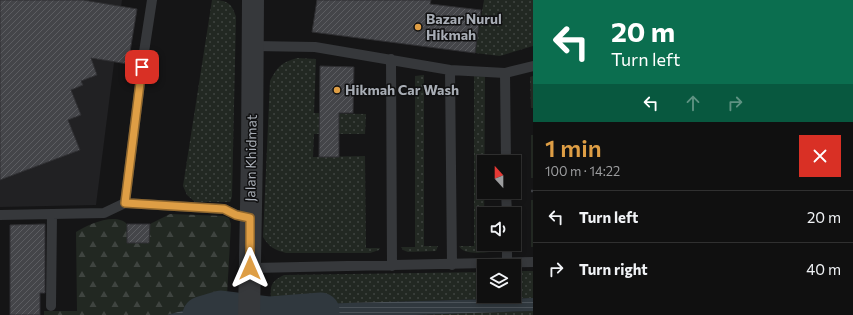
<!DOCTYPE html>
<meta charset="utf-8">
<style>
:root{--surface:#101010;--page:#1e1e1e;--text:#f1f3f6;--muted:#9c9d9f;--line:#303030;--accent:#de9e45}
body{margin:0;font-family:Commissioner,sans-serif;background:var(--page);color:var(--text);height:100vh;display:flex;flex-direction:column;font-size:15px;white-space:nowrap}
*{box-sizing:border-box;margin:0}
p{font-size:13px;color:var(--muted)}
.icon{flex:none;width:22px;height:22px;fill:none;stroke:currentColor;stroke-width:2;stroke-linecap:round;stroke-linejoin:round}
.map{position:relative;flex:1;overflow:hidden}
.details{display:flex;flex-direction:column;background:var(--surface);width:320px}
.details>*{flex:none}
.top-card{background:#0b6e4f;color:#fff;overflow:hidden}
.needle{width:26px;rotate:339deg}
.fabs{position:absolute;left:477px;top:155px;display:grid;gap:8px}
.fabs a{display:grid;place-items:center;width:44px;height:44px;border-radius:0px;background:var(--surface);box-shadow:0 2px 6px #0003,0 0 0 1px var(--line);font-size:20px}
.pin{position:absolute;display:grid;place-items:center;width:34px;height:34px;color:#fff;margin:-17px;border-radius:8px;box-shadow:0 2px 6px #0006}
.me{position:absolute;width:44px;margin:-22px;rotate:0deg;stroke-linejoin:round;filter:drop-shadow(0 0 3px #0008)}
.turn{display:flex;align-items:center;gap:14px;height:84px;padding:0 12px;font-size:18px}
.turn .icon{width:52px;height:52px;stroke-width:2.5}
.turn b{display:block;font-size:28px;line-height:34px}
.lanes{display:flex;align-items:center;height:38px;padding:0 12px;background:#0003;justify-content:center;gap:20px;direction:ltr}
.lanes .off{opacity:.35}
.round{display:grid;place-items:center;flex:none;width:42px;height:42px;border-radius:0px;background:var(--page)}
.summary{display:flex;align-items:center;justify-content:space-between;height:68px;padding:0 12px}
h1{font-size:24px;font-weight:600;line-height:30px;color:var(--accent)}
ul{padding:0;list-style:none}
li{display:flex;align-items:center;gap:12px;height:52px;padding:0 12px;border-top:1px solid var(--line)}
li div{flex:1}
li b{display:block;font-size:15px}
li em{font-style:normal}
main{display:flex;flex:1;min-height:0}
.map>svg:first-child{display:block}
</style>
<main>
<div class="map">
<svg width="533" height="315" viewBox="0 0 533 315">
<defs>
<pattern id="grass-dots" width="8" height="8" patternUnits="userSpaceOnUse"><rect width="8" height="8" fill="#222822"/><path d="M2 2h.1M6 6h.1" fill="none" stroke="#3f4440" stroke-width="1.8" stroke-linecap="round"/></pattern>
<pattern id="forest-firs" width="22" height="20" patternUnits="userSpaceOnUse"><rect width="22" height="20" fill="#222822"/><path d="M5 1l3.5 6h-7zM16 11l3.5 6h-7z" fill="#3f4440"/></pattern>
<pattern id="water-rules" width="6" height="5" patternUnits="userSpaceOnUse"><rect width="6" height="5" fill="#30383e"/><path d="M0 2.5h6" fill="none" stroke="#4b5258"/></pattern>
<pattern id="building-hatch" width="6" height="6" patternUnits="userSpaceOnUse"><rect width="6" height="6" fill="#444549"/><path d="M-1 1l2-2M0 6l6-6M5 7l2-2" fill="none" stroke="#5c5d61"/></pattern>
</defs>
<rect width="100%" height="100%" fill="#151516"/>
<path fill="#212123" d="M0 0H122L96 205 0 207Z"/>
<path fill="url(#grass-dots)" d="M212 0C227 0 232 3 236 17L232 197 230 202H195L187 195 183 186Z
M484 0H533V46L500 56 475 53Z
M297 58 316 59 314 113 366 114 365 134H314L313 157 365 156 366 248H380L379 250 370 253H286C275 250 269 247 263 237L270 81C278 66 281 63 297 58Z
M424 75V246H438L436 251 408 252 403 250 401 247H415V76Z
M474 75 485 76 484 244 485 246H499L498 250C490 253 463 256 459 246H474Z
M533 76V108H531L530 77Z
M531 135H533V178H531Z
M531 200H533V247H531Z
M514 271H533V298L311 304H271C271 287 268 283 284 275L484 272V296H514Z
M533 311V315H415Z"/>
<path fill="url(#forest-firs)" d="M170 214 224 216 229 218 231 224 227 296 224 299 167 315H44V311H77L76 232C88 224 116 212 127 224V243H149L150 224Z"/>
<path fill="url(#water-rules)" d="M533 298V311L415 315H270L271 304H311Z
M221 300V315H167Z"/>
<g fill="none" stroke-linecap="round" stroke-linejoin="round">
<path stroke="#30383e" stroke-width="37" d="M201 315 221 309 270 315 321 311"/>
</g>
<path fill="url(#building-hatch)" stroke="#2f2f32" d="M0 0H83L137 9 128 64 91 58 97 75 81 81 83 85 71 90 81 115 68 120 80 150 0 180Z
M317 0H431L430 4 481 10 475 53 312 32Z
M320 66 354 67 353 113H339V157H319Z
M45 224V293H40V315H10V225Z
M127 224H150L149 243H127Z"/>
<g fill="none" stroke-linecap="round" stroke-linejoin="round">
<path stroke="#3c3e42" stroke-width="2.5" stroke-dasharray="2 3" stroke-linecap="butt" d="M531 191H533"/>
<path stroke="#36383b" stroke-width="10" d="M252 46 315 47 450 70 505 73 533 66
M391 59 392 266
M450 70 452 265
M505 73 506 162
M506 192 507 214
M125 203 224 209 237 215 250 218
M0 215 52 214
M507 244V262
M250 268 533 262
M51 306 52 214 104 213 125 203 144 52 152 0"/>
<path stroke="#36383b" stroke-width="22" d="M249 315 252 153 253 0"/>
</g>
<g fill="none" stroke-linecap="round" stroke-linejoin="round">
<defs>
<path id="route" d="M142 67 125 203 224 209 236 215 250 218V268"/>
</defs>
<use href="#route" stroke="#90672d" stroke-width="10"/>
<use href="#route" stroke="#de9e45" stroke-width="7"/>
</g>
<g fill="#de9e45" stroke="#101011" stroke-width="1.5">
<circle cx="418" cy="27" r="4"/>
<circle cx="337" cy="90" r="4"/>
</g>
<g text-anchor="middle" stroke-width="3" stroke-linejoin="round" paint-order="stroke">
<g font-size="14" font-weight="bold" fill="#a8adb5" stroke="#101011" text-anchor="start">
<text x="426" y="24">Bazar Nurul<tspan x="426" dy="16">Hikmah</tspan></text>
<text x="345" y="95">Hikmah Car Wash</text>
</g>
<g font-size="14" fill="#a8adb5" stroke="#101011">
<text transform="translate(251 158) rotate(-89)" y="5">Jalan Khidmat</text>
</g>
</g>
</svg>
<div class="fabs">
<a><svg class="needle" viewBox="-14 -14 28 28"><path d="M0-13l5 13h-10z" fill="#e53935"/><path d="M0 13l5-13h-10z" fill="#9c9d9f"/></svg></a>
<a><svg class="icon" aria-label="sound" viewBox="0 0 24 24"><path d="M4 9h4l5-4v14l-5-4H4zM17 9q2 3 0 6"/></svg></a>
<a><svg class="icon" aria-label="layers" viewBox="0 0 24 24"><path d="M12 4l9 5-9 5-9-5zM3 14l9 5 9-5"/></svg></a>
</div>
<div class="pin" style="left:142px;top:67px;background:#d93025"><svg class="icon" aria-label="arrive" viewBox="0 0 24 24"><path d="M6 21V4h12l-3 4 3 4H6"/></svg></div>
<svg class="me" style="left:250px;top:268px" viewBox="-20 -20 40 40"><path d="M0-17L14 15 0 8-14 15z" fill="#de9e45" stroke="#fff" stroke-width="4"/></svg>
</div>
<section class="details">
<div class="top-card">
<div class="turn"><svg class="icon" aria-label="left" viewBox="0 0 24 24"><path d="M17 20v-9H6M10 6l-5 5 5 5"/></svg><div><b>20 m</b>Turn left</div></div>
<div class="lanes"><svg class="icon" aria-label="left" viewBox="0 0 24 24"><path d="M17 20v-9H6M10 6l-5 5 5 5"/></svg><svg class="icon off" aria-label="ahead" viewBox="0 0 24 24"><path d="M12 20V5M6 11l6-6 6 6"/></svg><svg class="icon off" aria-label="right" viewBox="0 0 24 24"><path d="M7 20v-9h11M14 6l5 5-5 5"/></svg></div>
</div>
<div class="summary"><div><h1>1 min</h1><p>100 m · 14:22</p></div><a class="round" style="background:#d93025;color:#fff"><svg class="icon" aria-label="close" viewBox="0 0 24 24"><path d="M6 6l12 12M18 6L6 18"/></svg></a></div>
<ul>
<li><svg class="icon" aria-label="left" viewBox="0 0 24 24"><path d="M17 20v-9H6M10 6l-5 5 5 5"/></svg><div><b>Turn left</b></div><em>20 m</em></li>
<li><svg class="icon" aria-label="right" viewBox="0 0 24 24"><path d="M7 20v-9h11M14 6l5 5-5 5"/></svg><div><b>Turn right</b></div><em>40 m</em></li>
</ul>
</section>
</main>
